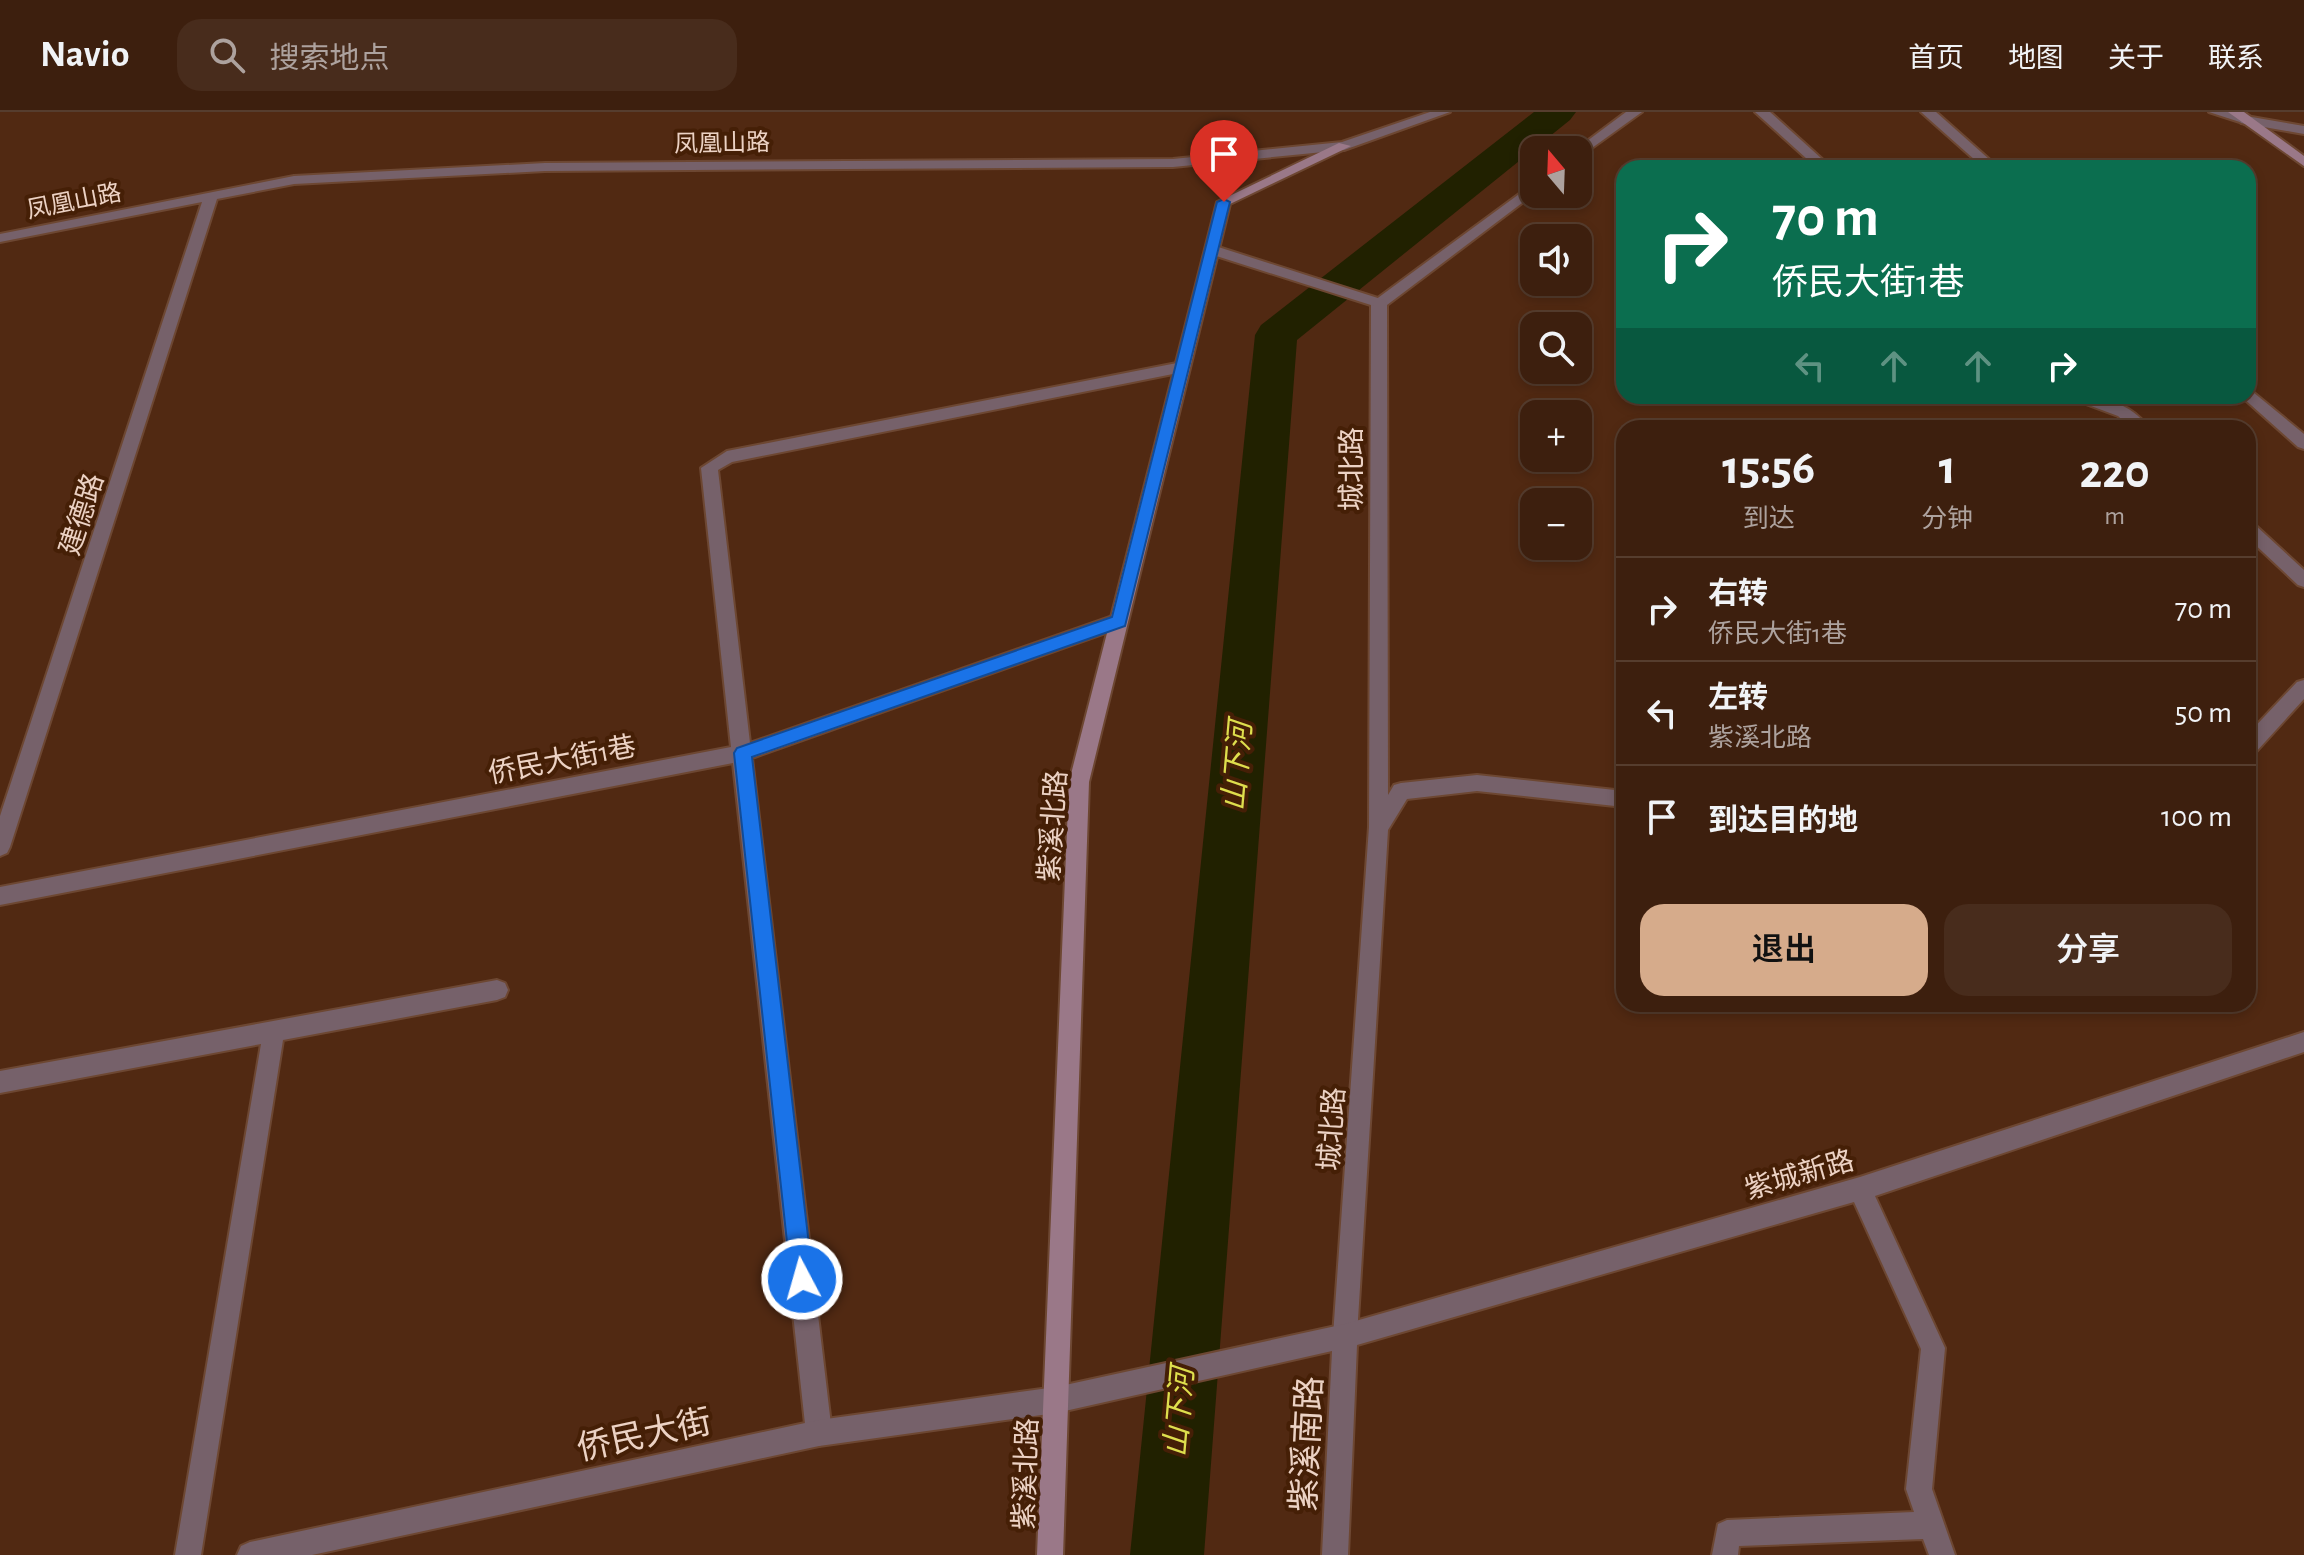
<!DOCTYPE html>
<html lang="zh">
<meta charset="utf-8">
<style>
:root{--surface:#3d1f0e;--page:#482c1c;--text:#f1f3f6;--muted:#ada29e;--line:#563d2e;--accent:#d6ab8b}
body{margin:0;font-family:"Alegreya Sans","Noto Sans SC",sans-serif;background:var(--page);color:var(--text);height:100vh;display:flex;flex-direction:column;font-size:30px;white-space:nowrap}
*{box-sizing:border-box;margin:0}
p{font-size:26px;color:var(--muted)}
.icon{flex:none;width:44px;height:44px;fill:none;stroke:currentColor;stroke-width:2;stroke-linecap:round;stroke-linejoin:round}
.map{position:relative;flex:1;overflow:hidden}
.side{position:absolute;left:1616px;top:308px;width:640px;height:592px;display:flex;flex-direction:column;background:var(--surface);border-radius:24px;box-shadow:0 4px 12px #0003,0 0 0 2px var(--line)}
.side>*{flex:none}
.hud{position:absolute;left:1616px;top:48px;width:640px;height:244px;border-radius:24px;box-shadow:0 4px 12px #0003,0 0 0 2px var(--line);background:#0b6e4f;color:#fff;overflow:hidden}
.needle{width:52px;rotate:341deg}
.controls{position:absolute;left:1520px;top:24px;display:grid;gap:16px}
.controls a{display:grid;place-items:center;width:72px;height:72px;border-radius:16px;background:var(--surface);box-shadow:0 4px 12px #0003,0 0 0 2px var(--line);font-size:40px}
.pin{position:absolute;display:grid;place-items:center;width:68px;height:68px;color:#fff;margin:-82px -34px;border-radius:50% 50% 50% 0;rotate:-45deg;box-shadow:0 0 8px #0007}
.pin .icon{rotate:45deg}
.me{position:absolute;width:88px;margin:-44px;rotate:354deg;stroke-linejoin:round;filter:drop-shadow(0 0 6px #0008)}
.turn{display:flex;align-items:center;gap:28px;height:168px;padding:0 24px;font-size:36px}
.turn .icon{width:104px;height:104px;stroke-width:2.5}
.turn b{display:block;font-size:56px;line-height:68px}
.lanes{display:flex;align-items:center;height:76px;padding:0 24px;background:#0003;justify-content:center;gap:40px;direction:ltr}
.lanes .off{opacity:.35}
.eta{display:flex;justify-content:space-evenly;align-items:center;height:136px;text-align:center}
.eta b{font-size:48px;font-weight:600;line-height:56px}
.cta{display:flex;gap:16px;margin-top:auto;padding:16px 24px}
.cta a{flex:1;height:92px;border-radius:24px;background:var(--accent);color:#111;font-size:32px;font-weight:600;line-height:92px;text-align:center}
.cta a+a{background:var(--page);color:var(--text)}
ul{padding:0;list-style:none}
li{display:flex;align-items:center;gap:24px;height:104px;padding:0 24px;border-top:2px solid var(--line)}
li div{flex:1}
li b{display:block;font-size:30px}
li em{font-style:normal}
header{display:flex;align-items:center;gap:48px;box-sizing:border-box;height:112px;padding:0 40px;background:var(--surface);border-bottom:2px solid var(--line)}
header strong{font-size:38px}
nav{display:flex;gap:44px;margin-inline-start:auto;font-size:28px}
.search{width:560px;height:72px;background:var(--page);display:flex;align-items:center;gap:20px;box-sizing:border-box;padding:0 28px;border-radius:24px;color:var(--muted);font-size:30px}
.map>svg:first-child{display:block}
</style>
<header>
<strong>Navio</strong>
<div class="search"><svg class="icon" aria-label="search" viewBox="0 0 24 24"><circle cx="10" cy="10" r="6"/><path d="M15 15l6 6"/></svg>搜索地点</div>
<nav><a>首页</a><a>地图</a><a>关于</a><a>联系</a></nav>
</header>
<div class="map">
<svg width="2304" height="1443" viewBox="0 0 2304 1443">
<rect width="100%" height="100%" fill="#512912"/>
<g fill="none" stroke-linecap="round" stroke-linejoin="round">
<path fill="#212100" fill-rule="evenodd" d="M1534 0H1576L1570 8 1297 228 1204 1443H1130L1255 223 1261 213Z"/>
<defs>
<path id="lane" d="M1626 0H1642L1578 46V38H1575Z
M1755 0H1770L1832 56H1817Z
M1921 0H1936L1999 56H1984Z
M2209 0H2231L2253 8 2246 12Z
M1534 71V82L1387 193 1388 683 1394 673 1401 671 1477 663 1624 679V695L1477 679 1407 687 1388 718 1357 1224 1354 1233 1345 1236 1336 1233 1333 1224 1369 715 1371 191Z
M1182 250 1190 255 1188 259 732 350 718 358 750 631 1113 504H1125L1128 509 1125 514 752 646 832 1321 828 1330 819 1334 810 1330 806 1321 733 651 0 793V775L731 635 701 356 727 339Z
M2248 276 2304 322V337L2298 335 2242 285 2248 284Z
M2073 284C2103 284 2131 291 2149 316H2131L2118 304 2075 288Z
M2248 410 2254 412 2304 458V475L2298 473 2248 426Z
M2304 568V587L2255 641 2248 643V622L2297 570Z
M497 868 505 871 508 878 505 885 497 888 283 928 201 1443H175L261 932 0 981V959Z"/>
<path id="street" d="M1430 0H1450L1344 38 1173 55 545 59 294 72 217 87 10 735 7 741 0 744V704L202 90 0 130V122L294 64 545 51 1173 47 1342 30Z
M2246 4 2304 14V22L2241 11 2239 8Z
M1212 133 1384 188 1387 191 1384 194H1374L1207 141 1205 138Z
M2304 920V940L1875 1084 1945 1236 1932 1377 1955 1443H1929L1923 1427 1739 1434 1738 1443H1712L1718 1412 1727 1408 1914 1400 1906 1377 1921 1237 1854 1090 1357 1233 1348 1443H1322L1332 1239 1056 1301 819 1334 312 1443H237L241 1434 250 1430 819 1308 1056 1275 1345 1212 1860 1065Z"/>
<path id="secondary" d="M2228 0H2244L2304 44V54Z
M1339 31 1351 34 1230 92 1089 670 1063 1443H1037L1069 670 1217 90Z"/>
</defs>
<use href="#lane" stroke="#6d4732" stroke-width="4"/>
<use href="#street" stroke="#6d4732" stroke-width="4"/>
<use href="#secondary" stroke="#6d4732" stroke-width="4"/>
<use href="#lane" fill="#76616a" fill-rule="evenodd"/>
<use href="#street" fill="#76616a" fill-rule="evenodd"/>
<use href="#secondary" fill="#9a7888" fill-rule="evenodd"/>
</g>
<path fill="#1a73e8" stroke="#114b97" stroke-width="2" d="M1224 87 1230 90 1125 514 752 645 813 1167 810 1175 802 1178 794 1175 791 1167 734 641 737 636 1112 505 1217 90Z"/>
<g text-anchor="middle" stroke-width="8" stroke-linejoin="round" paint-order="stroke">
<g font-size="24" fill="#ecd2c4" stroke="#451f06">
<text transform="translate(722 31) rotate(-1)" y="8">凤凰山路</text>
<text transform="translate(74 89) rotate(-11)" y="8">凤凰山路</text>
</g>
<g font-size="28" fill="#ecd2c4" stroke="#451f06">
<text transform="translate(1351 357) rotate(-90)" y="10">城北路</text>
<text transform="translate(81 402) rotate(-72)" y="10">建德路</text>
<text transform="translate(562 647) rotate(-11)" y="10">侨民大街1巷</text>
<text transform="translate(1052 714) rotate(-86)" y="10">紫溪北路</text>
<text transform="translate(1331 1017) rotate(-86)" y="10">城北路</text>
<text transform="translate(1799 1062) rotate(-16)" y="10">紫城新路</text>
<text transform="translate(1025 1362) rotate(-88)" y="10">紫溪北路</text>
</g>
<g font-size="30" font-style="italic" fill="#dede4d" stroke="#451f06">
<text transform="translate(1237 654) rotate(-85)" y="10">山下河</text>
<text transform="translate(1179 1300) rotate(-85)" y="10">山下河</text>
</g>
<g font-size="34" fill="#ecd2c4" stroke="#451f06">
<text transform="translate(644 1322) rotate(-12)" y="12">侨民大街</text>
<text transform="translate(1306 1332) rotate(-87)" y="12">紫溪南路</text>
</g>
</g>
</svg>
<div class="controls">
<a><svg class="needle" viewBox="-14 -14 28 28"><path d="M0-13l5 13h-10z" fill="#e53935"/><path d="M0 13l5-13h-10z" fill="#ada29e"/></svg></a>
<a><svg class="icon" aria-label="sound" viewBox="0 0 24 24"><path d="M4 9h4l5-4v14l-5-4H4zM17 9q2 3 0 6"/></svg></a>
<a><svg class="icon" aria-label="search" viewBox="0 0 24 24"><circle cx="10" cy="10" r="6"/><path d="M15 15l6 6"/></svg></a>
<a>+</a>
<a>−</a>
</div>
<div class="pin" style="left:1224px;top:90px;background:#d93025"><svg class="icon" aria-label="arrive" viewBox="0 0 24 24"><path d="M6 21V4h12l-3 4 3 4H6"/></svg></div>
<svg class="me" style="left:802px;top:1167px" viewBox="-20 -20 40 40"><circle r="17" fill="#1a73e8" stroke="#fff" stroke-width="3"/><path d="M0-11L8 9 0 5-8 9z" fill="#fff"/></svg>
<div class="hud">
<div class="turn"><svg class="icon" aria-label="right" viewBox="0 0 24 24"><path d="M7 20v-9h11M14 6l5 5-5 5"/></svg><div><b>70 m</b>侨民大街1巷</div></div>
<div class="lanes"><svg class="icon off" aria-label="left" viewBox="0 0 24 24"><path d="M17 20v-9H6M10 6l-5 5 5 5"/></svg><svg class="icon off" aria-label="ahead" viewBox="0 0 24 24"><path d="M12 20V5M6 11l6-6 6 6"/></svg><svg class="icon off" aria-label="ahead" viewBox="0 0 24 24"><path d="M12 20V5M6 11l6-6 6 6"/></svg><svg class="icon" aria-label="right" viewBox="0 0 24 24"><path d="M7 20v-9h11M14 6l5 5-5 5"/></svg></div>
</div>
<section class="side">
<div class="eta">
<div><b>15:56</b><p>到达</p></div>
<div><b>1</b><p>分钟</p></div>
<div><b>220</b><p>m</p></div>
</div>
<ul>
<li><svg class="icon" aria-label="right" viewBox="0 0 24 24"><path d="M7 20v-9h11M14 6l5 5-5 5"/></svg><div><b>右转</b><p>侨民大街1巷</p></div><em>70 m</em></li>
<li><svg class="icon" aria-label="left" viewBox="0 0 24 24"><path d="M17 20v-9H6M10 6l-5 5 5 5"/></svg><div><b>左转</b><p>紫溪北路</p></div><em>50 m</em></li>
<li><svg class="icon" aria-label="arrive" viewBox="0 0 24 24"><path d="M6 21V4h12l-3 4 3 4H6"/></svg><div><b>到达目的地</b></div><em>100 m</em></li>
</ul>
<div class="cta"><a>退出</a><a>分享</a></div>
</section>
</div>
